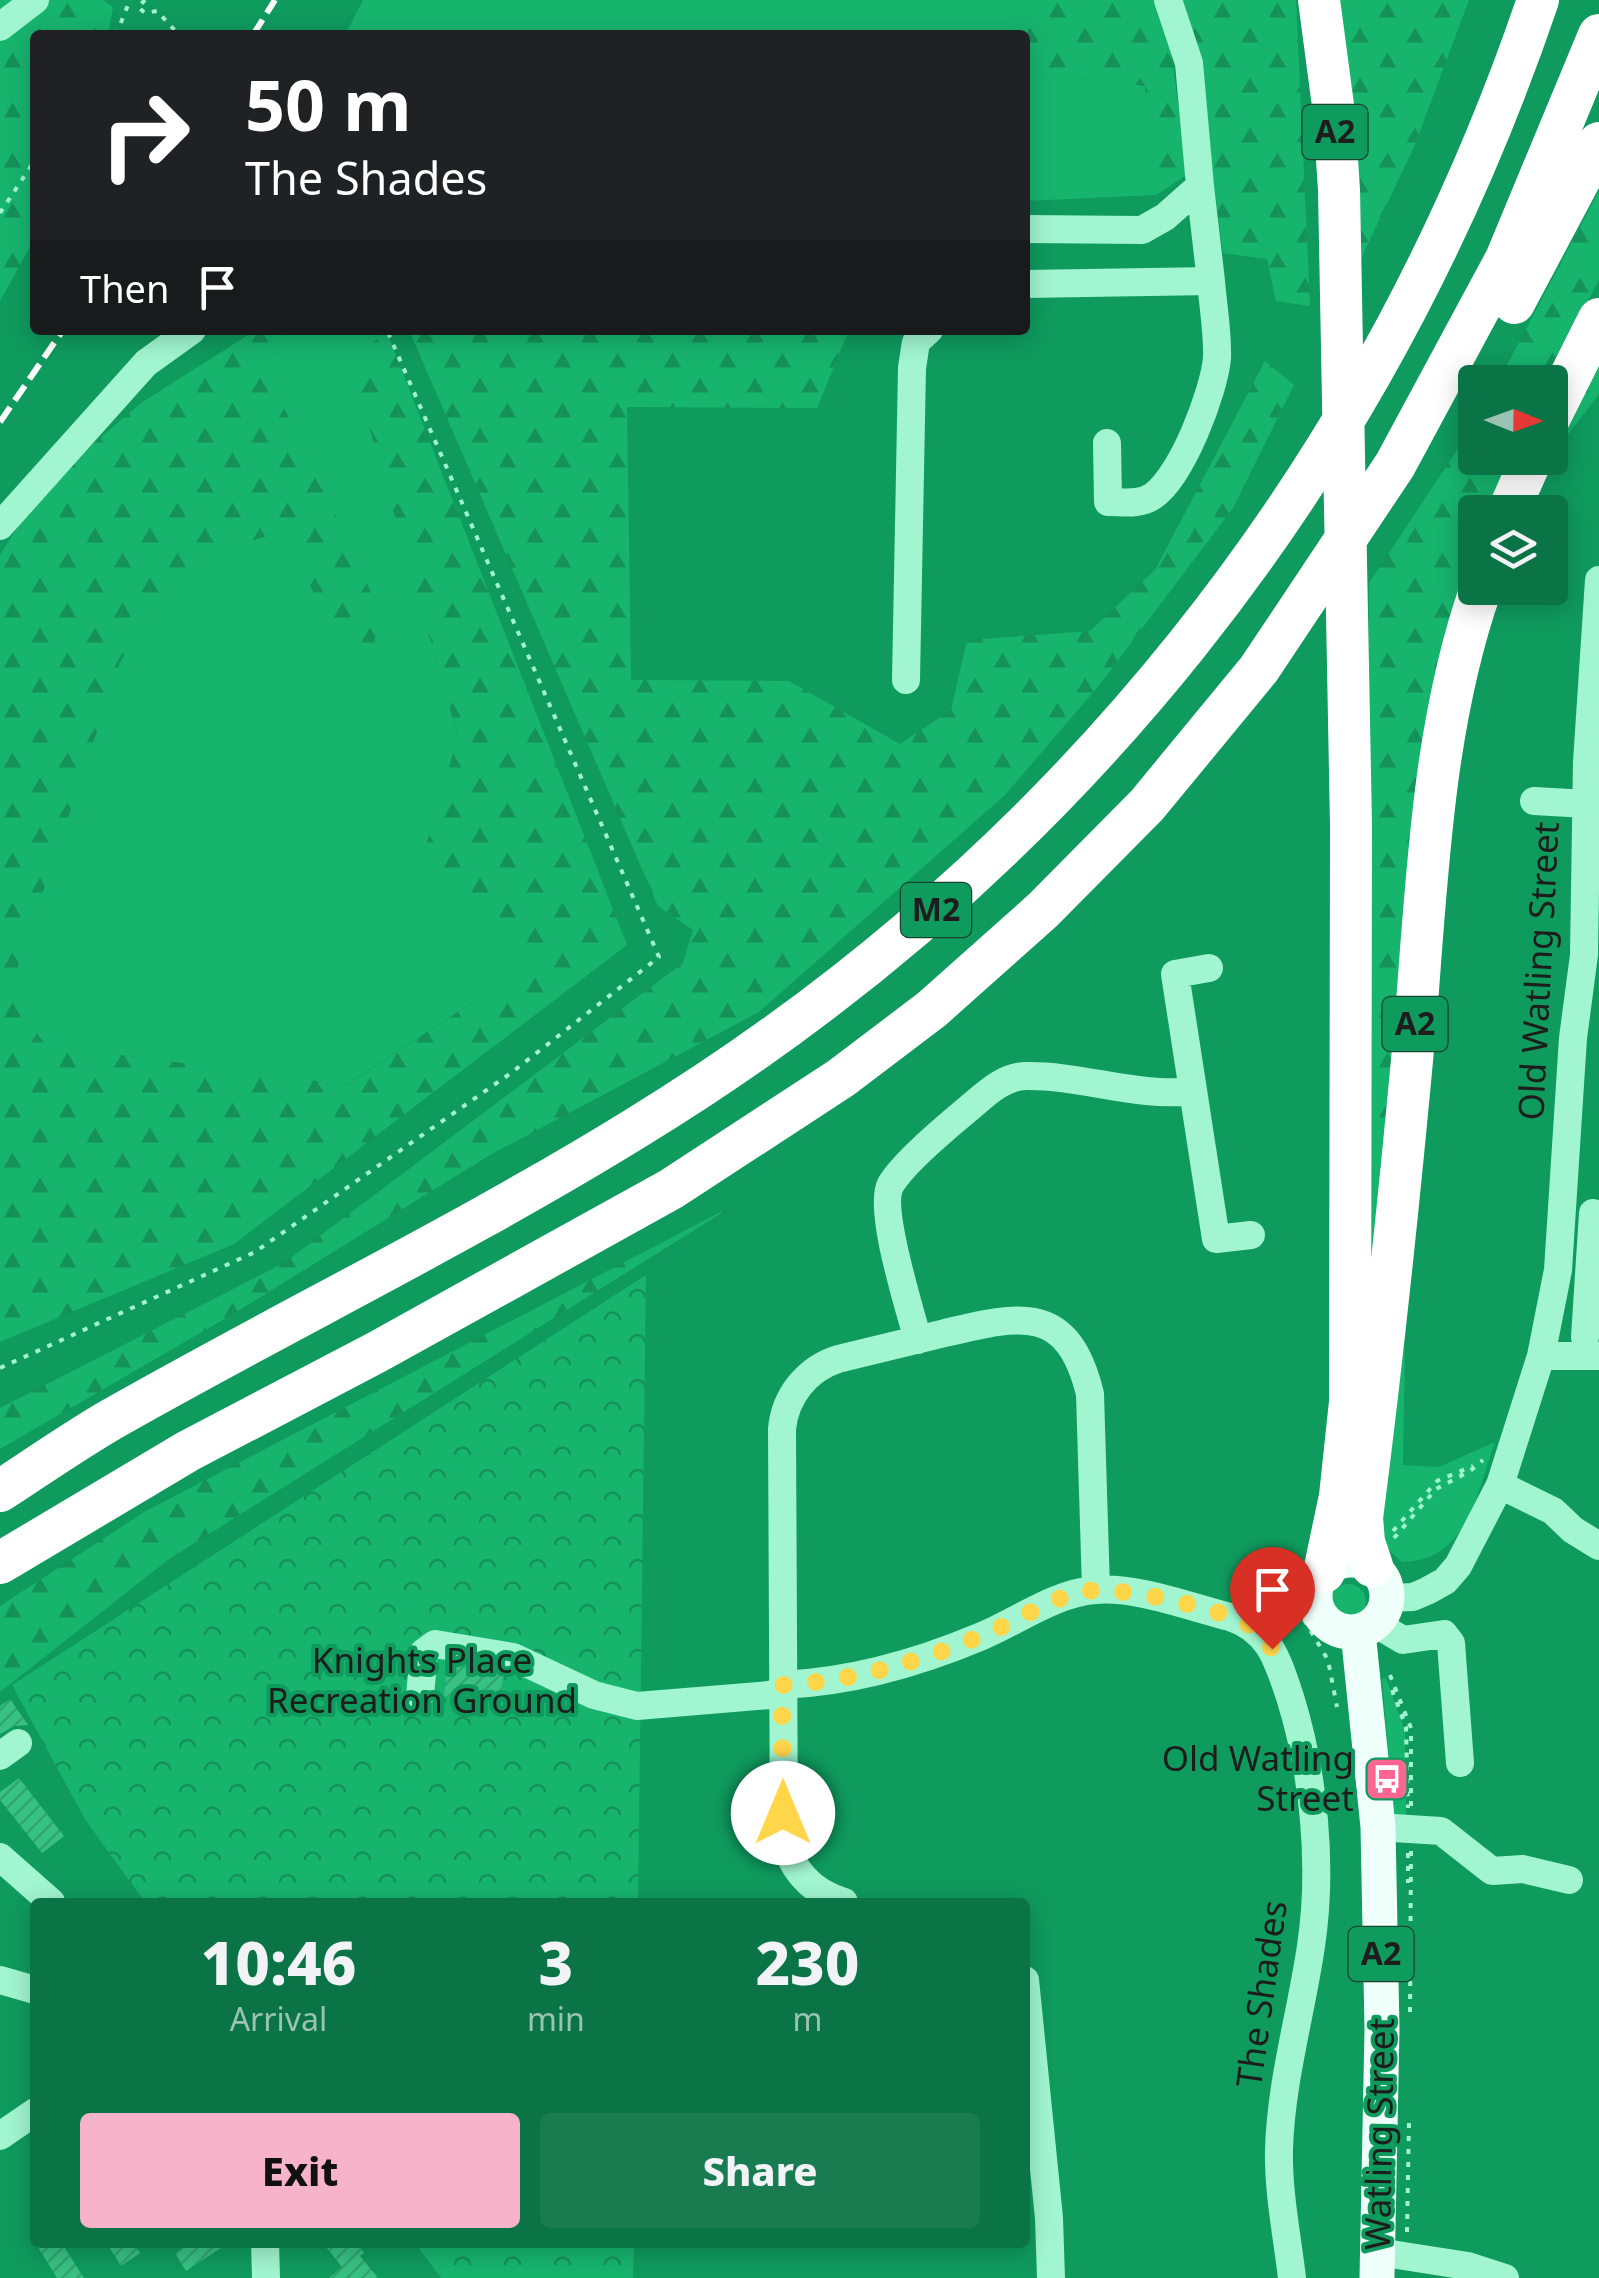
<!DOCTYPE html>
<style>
:root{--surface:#0b7446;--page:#197c51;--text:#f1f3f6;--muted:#9ac3b3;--accent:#f7b3c9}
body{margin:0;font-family:"Noto Sans",sans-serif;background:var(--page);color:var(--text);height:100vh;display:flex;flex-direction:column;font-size:38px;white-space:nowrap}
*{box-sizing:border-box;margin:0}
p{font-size:32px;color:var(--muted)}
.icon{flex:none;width:55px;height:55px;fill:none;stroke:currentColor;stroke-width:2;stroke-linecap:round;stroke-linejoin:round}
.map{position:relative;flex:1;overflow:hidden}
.drawer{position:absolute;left:30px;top:1898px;width:1000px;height:350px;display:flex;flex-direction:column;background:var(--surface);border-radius:10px;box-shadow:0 5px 25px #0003}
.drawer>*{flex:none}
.top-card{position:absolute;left:30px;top:30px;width:1000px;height:305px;border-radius:10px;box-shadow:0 5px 25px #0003;background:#202124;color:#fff;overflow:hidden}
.needle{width:65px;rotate:91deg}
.controls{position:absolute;left:1458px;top:365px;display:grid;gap:20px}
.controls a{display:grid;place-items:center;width:110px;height:110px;border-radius:10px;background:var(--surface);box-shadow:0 5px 25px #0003;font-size:50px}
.pin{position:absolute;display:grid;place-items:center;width:85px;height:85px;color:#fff;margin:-102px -42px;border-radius:50% 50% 50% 0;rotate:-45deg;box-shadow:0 0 10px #0007}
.pin .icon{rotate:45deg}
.me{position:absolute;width:110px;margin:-55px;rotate:0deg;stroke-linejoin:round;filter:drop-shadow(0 0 8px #0008)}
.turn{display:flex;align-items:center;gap:35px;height:210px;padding:0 50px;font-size:45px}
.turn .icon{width:130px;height:130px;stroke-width:2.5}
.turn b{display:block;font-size:70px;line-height:85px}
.then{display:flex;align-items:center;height:95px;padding:0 50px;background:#0003;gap:20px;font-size:38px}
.eta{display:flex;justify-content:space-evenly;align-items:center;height:170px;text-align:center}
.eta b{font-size:60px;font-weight:800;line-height:70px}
.action{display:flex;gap:20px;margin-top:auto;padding:20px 50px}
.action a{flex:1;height:115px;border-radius:10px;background:var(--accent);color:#111;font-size:40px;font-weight:800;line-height:115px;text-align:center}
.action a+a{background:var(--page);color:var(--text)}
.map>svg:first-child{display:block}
</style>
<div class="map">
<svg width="1599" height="2278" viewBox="0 0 1599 2278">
<defs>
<pattern id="forest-firs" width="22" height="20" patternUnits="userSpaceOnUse" patternTransform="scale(2.5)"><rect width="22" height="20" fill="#17b46e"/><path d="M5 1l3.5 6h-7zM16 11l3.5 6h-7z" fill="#14925a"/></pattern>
<pattern id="park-crowns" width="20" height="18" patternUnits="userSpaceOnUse" patternTransform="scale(2.5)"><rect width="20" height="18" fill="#17b46e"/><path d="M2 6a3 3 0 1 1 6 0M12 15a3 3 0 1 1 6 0" fill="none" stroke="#14925a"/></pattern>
<pattern id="building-hatch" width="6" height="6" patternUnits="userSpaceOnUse" patternTransform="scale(2.5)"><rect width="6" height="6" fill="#38c185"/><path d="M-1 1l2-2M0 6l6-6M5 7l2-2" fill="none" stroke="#31a572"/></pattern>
</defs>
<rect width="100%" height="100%" fill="#0f9a5e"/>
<path fill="#17b46e" d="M363 0H1036L1023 35H345Z
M1025 71 1145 86 1156 195 1025 201Z
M286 330H383L354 371 458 737 422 860 528 966 346 1085 46 1045 8 996 115 659 207 555 279 532 365 679 300 438 263 371Z
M1405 1346 1403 1465 1439 1467 1495 1442C1477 1492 1468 1561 1402 1562L1380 1542 1383 1460Z
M1330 1602a18 18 0 1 1 36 0a18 18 0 1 1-36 0Z
M1386 1678 1405 1731 1406 1821 1394 1817 1382 1679Z"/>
<path fill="url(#forest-firs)" d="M0 0H103L113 7 108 35H35V238L0 301Z
M1036 0H1156L1169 39 1188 174 1156 195 1145 86 1025 71 1023 35Z
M1180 0H1296L1310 306 1276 301 1267 259 1223 253 1198 63Z
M1329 0H1469L1414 147 1357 267Z
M1599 191V279L1548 382H1498Z
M256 330H286L263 371 300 438 381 614 365 681 279 532 207 555 121 660 8 996 46 1045 347 1085 528 966 422 860 458 736 353 371 383 330H386L627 945 234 1244 0 1342V555L43 487 141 403Z
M409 330H849L817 408 627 407 631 680 789 681 900 744 951 710 967 640 1090 631 1155 570 1265 361 1294 385 1233 508 1101 683 1005 795 759 1012 490 1155 233 1314 0 1449V1408L284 1263 683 963 693 930 658 906Z
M1599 365V394L1556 450Z
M1475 423V458H1512L1490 512H1475V552L1459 594 1363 1409 1369 583Z
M736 1204 169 1559 0 1692V1606L146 1511Z"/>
<path fill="url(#park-crowns)" d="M646 1275 638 1902H145L86 1821 12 1685Z
M415 2243H634L633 2278H441Z"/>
<path fill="url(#building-hatch)" d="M447 1664 503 1673 500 1702 444 1696Z
M10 1699 28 1725 15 1726 0 1734V1706Z
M19 1778 64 1836 42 1853 0 1800V1792Z
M35 2242H61L84 2278H57Z
M106 2242H133L140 2253 121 2266Z
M191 2242H230L186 2271 175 2253Z
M322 2242H356L364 2253 360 2256 378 2278H329L342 2267Z"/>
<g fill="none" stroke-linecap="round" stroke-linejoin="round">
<path stroke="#a1f5d0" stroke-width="4" stroke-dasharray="5 8" stroke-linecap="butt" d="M145 0 138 7 145 13 157 11 179 35
M116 35 130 0
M0 213 35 160
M0 1368 255 1252 511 1073 659 957 387 330
M1393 1531 1437 1481 1473 1466
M1394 1538 1436 1489 1470 1471 1483 1460
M1303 1595 1300 1613 1328 1660 1337 1707
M1390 1675 1411 1728V1807
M1392 1690 1406 1727 1408 1808
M1408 1853V1883
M1410 2012 1411 1851
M1407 2232 1409 2121"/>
<path stroke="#a1f5d0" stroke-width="28" d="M0 27 35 0
M1025 229 1142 230 1165 217 1200 186 1189 63 1168 0
M1025 284 1211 281 1200 186
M1107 443 1108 502C1124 502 1140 505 1153 496 1182 476 1214 392 1217 358 1218 333 1213 306 1211 281
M0 526 146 363 192 330
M906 680 912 368 916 342 929 330
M1534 801 1587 804
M1209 968 1175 974 1216 1239 1251 1235
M1585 1337 1593 1213
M918 1340C910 1310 877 1207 891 1184 903 1164 944 1129 962 1114 981 1099 1001 1076 1026 1076 1082 1075 1137 1098 1193 1091
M1541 1356H1599
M1500 1485 1553 1511 1573 1530 1599 1546
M1388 1598 1413 1597 1427 1591 1445 1581 1458 1566 1500 1485 1541 1356 1558 1270 1573 1038 1584 955 1587 762 1599 580
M1376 1624 1403 1640 1444 1634 1451 1643 1460 1763
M782 1685C852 1682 918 1663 982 1636 1018 1621 1055 1593 1095 1590 1135 1586 1190 1607 1230 1617 1269 1629 1278 1661 1290 1697 1314 1774 1323 1866 1311 1946 1301 2014 1281 2081 1279 2149 1278 2192 1287 2235 1292 2278
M420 1695 424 1652 435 1644 513 1657 594 1695 637 1706 782 1694
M0 1756 18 1743
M1378 1827 1441 1831 1492 1871 1523 1869 1569 1880
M0 1857 51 1902
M844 1902C811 1892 790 1869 784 1835L782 1429C785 1396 807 1369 838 1359 874 1350 909 1342 945 1333 1020 1315 1068 1303 1090 1394L1096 1589
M0 1980 35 1990
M1025 1980 1049 2218 1051 2278
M0 2136 35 2112
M265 2242 266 2278
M1378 2252 1468 2266 1505 2278"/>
<path stroke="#effff9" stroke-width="35" d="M1315 1596a36 36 0 1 1 72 0a36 36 0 1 1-72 0Z
M1358 1632 1378 1827 1382 2029 1377 2278"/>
<path stroke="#fff" stroke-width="42" d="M1319 0 1334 113 1339 190 1351 826 1350 1402 1340 1496 1324 1572
M1514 303 1599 143
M1550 417 1599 319
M1508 512 1532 458
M0 1491C37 1467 74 1441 112 1419 286 1320 466 1233 636 1128 1065 866 1376 477 1538 0
M0 1563 188 1451 377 1352 671 1189 841 1078 932 1009 1043 910 1147 805 1259 669 1395 465 1506 259 1599 35
M1372 1566 1364 1542 1362 1518C1383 1355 1400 1192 1415 1028 1427 882 1432 727 1481 588"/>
<path stroke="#fff" stroke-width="6" stroke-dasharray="18 8" stroke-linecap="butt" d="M253 35 275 0
M0 422 63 330"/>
</g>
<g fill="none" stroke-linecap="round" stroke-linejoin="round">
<path stroke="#ffd54a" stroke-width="18" stroke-dasharray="0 32.4" d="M783 1813 782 1685C855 1681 924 1661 990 1632 1019 1620 1049 1599 1081 1592 1114 1584 1214 1607 1245 1623 1257 1628 1265 1638 1272 1649"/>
</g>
<defs>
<symbol id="bus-square" viewBox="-11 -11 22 22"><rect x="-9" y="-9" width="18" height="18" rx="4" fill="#ff6591" stroke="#0f9a5e"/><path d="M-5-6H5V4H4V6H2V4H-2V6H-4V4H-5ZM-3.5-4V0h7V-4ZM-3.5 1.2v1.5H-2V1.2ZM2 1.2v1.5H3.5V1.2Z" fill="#fff"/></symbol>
</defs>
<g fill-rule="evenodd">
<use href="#bus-square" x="1362" y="1754" width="50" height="50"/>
</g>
<g text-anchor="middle" stroke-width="8" stroke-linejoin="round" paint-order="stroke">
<g fill="#0f9a5e" stroke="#194230" stroke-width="2.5">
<rect x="1302.5" y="105" width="65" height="54" rx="8"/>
<rect x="901" y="883" width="70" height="54" rx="8"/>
<rect x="1382.5" y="997" width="65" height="54" rx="8"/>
<rect x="1348.5" y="1927" width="65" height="54" rx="8"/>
</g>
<g font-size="32" font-weight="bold" fill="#1d1d1d">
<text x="1335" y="143">A2</text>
<text x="936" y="921">M2</text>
<text x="1415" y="1035">A2</text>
<text x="1381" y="1965">A2</text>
</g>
<g font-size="35" fill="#1d1d1d" stroke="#0f9a5e">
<text transform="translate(1539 971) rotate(-87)" y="12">Old Watling Street</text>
<text transform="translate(1262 1994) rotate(-82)" y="12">The Shades</text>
<text transform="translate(1380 2134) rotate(-89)" y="12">Watling Street</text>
</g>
<g font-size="35" fill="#1a1d1c" stroke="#0f9a5e">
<text x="422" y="1673">Knights Place<tspan x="422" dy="40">Recreation Ground</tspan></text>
</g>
<g font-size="35" fill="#1d1d1d" stroke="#0f9a5e" text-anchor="end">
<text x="1354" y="1771">Old Watling<tspan x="1354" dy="40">Street</tspan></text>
</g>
</g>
</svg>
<div class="controls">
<a><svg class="needle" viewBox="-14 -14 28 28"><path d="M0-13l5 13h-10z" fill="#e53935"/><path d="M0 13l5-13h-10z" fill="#9ac3b3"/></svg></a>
<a><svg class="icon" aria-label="layers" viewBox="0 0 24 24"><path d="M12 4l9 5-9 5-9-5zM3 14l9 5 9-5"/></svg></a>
</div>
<div class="pin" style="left:1272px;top:1649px;background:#d93025"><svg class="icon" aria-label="arrive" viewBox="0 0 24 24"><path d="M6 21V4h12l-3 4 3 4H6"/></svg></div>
<svg class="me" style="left:783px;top:1813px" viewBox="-20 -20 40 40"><circle r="19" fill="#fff"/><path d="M0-13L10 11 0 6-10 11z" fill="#ffd54a"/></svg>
<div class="top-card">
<div class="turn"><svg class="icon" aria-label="right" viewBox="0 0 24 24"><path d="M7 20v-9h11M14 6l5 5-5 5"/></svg><div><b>50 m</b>The Shades</div></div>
<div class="then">Then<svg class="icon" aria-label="arrive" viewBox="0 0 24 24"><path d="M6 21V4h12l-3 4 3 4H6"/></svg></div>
</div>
<section class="drawer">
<div class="eta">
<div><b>10:46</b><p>Arrival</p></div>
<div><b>3</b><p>min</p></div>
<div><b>230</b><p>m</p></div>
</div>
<div class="action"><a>Exit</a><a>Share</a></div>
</section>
</div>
